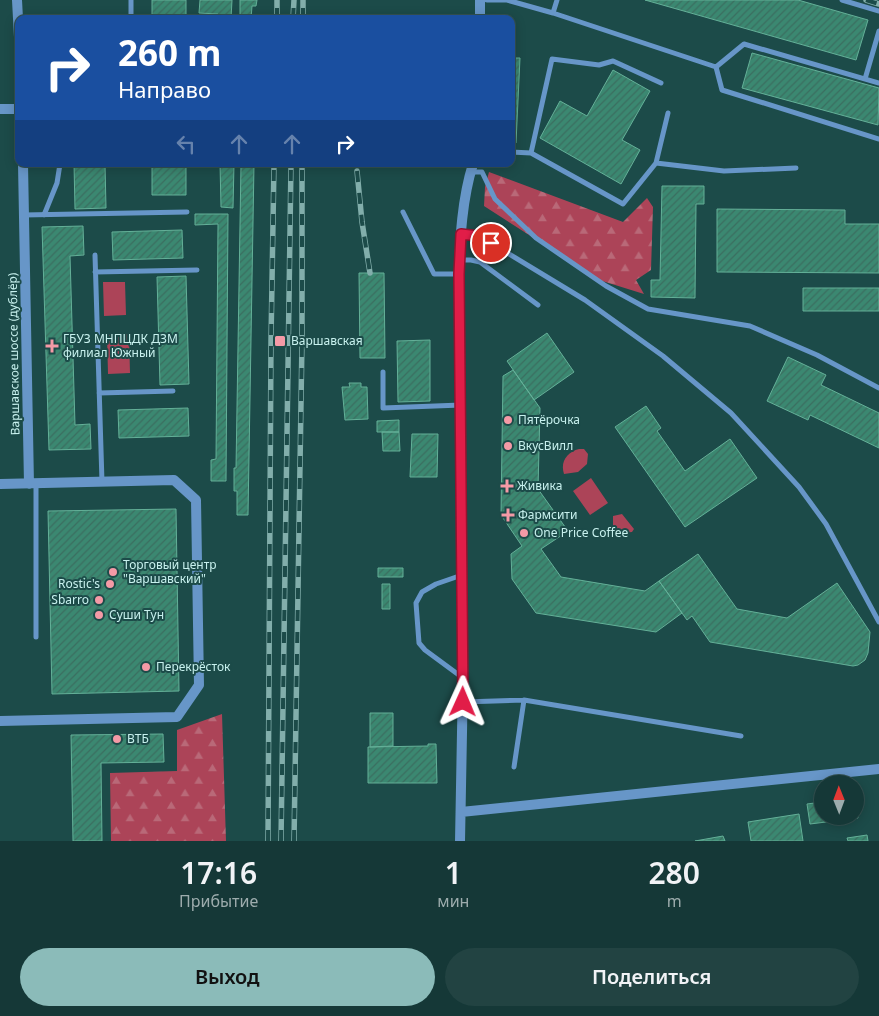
<!DOCTYPE html>
<html lang="ru">
<meta charset="utf-8">
<style>
:root{--surface:#153837;--page:#224342;--text:#f1f3f6;--muted:#9dacad;--line:#345252;--accent:#8bbbb9}
body{margin:0;font-family:"Noto Sans",sans-serif;background:var(--page);color:var(--text);height:100vh;display:flex;flex-direction:column;font-size:19px;white-space:nowrap}
*{box-sizing:border-box;margin:0}
p{font-size:16px;color:var(--muted)}
.icon{flex:none;width:28px;height:28px;fill:none;stroke:currentColor;stroke-width:2;stroke-linecap:round;stroke-linejoin:round}
.map{position:relative;height:841px;overflow:hidden}
.drawer{display:flex;flex-direction:column;background:var(--surface);flex:1}
.drawer>*{flex:none}
.banner{position:absolute;left:15px;top:15px;width:500px;height:152px;border-radius:10px;box-shadow:0 2px 12px #0003,0 0 0 1px var(--line);background:#1a4fa0;color:#fff;overflow:hidden}
.needle{width:32px;rotate:359deg}
.controls{position:absolute;left:814px;top:775px;display:grid;gap:10px}
.controls a{display:grid;place-items:center;width:50px;height:50px;border-radius:50%;background:var(--surface);box-shadow:0 2px 12px #0003,0 0 0 1px var(--line);font-size:25px}
.pin{position:absolute;display:grid;place-items:center;width:42px;height:42px;color:#fff;margin:-21px;border:2px solid #fff;border-radius:50%;box-shadow:0 1px 5px #0007}
.me{position:absolute;width:55px;margin:-28px;rotate:1deg;stroke-linejoin:round;filter:drop-shadow(0 0 4px #0008)}
.turn{display:flex;align-items:center;gap:18px;height:105px;padding:0 20px;font-size:22px}
.turn .icon{width:65px;height:65px;stroke-width:2.5}
.turn b{display:block;font-size:35px;line-height:42px}
.lanes{display:flex;align-items:center;height:48px;padding:0 20px;background:#0003;justify-content:center;gap:25px;direction:ltr}
.lanes .off{opacity:.35}
.eta{display:flex;justify-content:space-evenly;align-items:center;height:85px;text-align:center}
.eta b{font-size:30px;font-weight:600;line-height:35px}
.primary-button{display:flex;gap:10px;margin-top:auto;padding:10px 20px}
.primary-button a{flex:1;height:58px;border-radius:30px;background:var(--accent);color:#111;font-size:20px;font-weight:600;line-height:58px;text-align:center}
.primary-button a+a{background:var(--page);color:var(--text)}
.map>svg:first-child{display:block}
</style>
<div class="map">
<svg width="879" height="841" viewBox="0 0 879 841">
<defs>
<pattern id="forest-firs" width="22" height="20" patternUnits="userSpaceOnUse" patternTransform="scale(1.25)"><rect width="22" height="20" fill="#ac4458"/><path d="M5 1l3.5 6h-7zM16 11l3.5 6h-7z" fill="#b96978"/></pattern>
<pattern id="building-hatch" width="6" height="6" patternUnits="userSpaceOnUse" patternTransform="scale(1.25)"><rect width="6" height="6" fill="#3b8871"/><path d="M-1 1l2-2M0 6l6-6M5 7l2-2" fill="none" stroke="#3b6e60"/></pattern>
</defs>
<rect width="100%" height="100%" fill="#1c4b49"/>
<path fill="#ac4458" d="M103 282H125L126 315 104 316Z
M129 334 130 373 108 374 107 335Z
M579 449H584L588 454 587 464 578 472 564 474C560 462 567 452 579 449Z
M591 478 608 503 590 515 573 491Z
M622 514 634 529 632 532 621 533 613 527V516Z"/>
<path fill="url(#forest-firs)" d="M489 172 623 222 647 198 653 207 651 270 636 280 644 294 599 280 484 206 485 187Z
M222 714 226 841H111L110 773 177 771V730Z"/>
<path fill="url(#building-hatch)" stroke="#64b098" d="M152 0H186V19H152Z
M200 0H232L231 19H218V14L199 13Z
M240 0H257L256 6H252L251 19H240Z
M645 0H798L868 20 856 60Z
M68 16V19H35V17Z
M752 53 879 88 878 125 742 88Z
M511 58H520L516 143H511Z
M613 70 650 91 622 140 640 150 621 184 540 138 560 101 587 116Z
M74 164H105L106 208 75 209Z
M152 164H186V195H152Z
M220 164H234L233 208 221 207Z
M241 164H254L248 515H237V491H234V468H236Z
M662 186H704V204H696L695 298 651 297V280H660Z
M717 209 845 210V224H879V273L717 272Z
M195 214H228L226 481H211V460L216 459 218 224 195 225Z
M83 226 84 255 70 256 75 425 90 424 91 449 49 450 42 227Z
M182 230 183 258 113 260 112 232Z
M359 273H384L385 358H360Z
M186 276 189 384 160 385 157 277Z
M803 288H879V311H803Z
M547 333 574 372 534 400 507 361Z
M430 340V401L398 402 397 341Z
M788 357 826 375 821 385 879 413V448L810 415 808 420 767 401Z
M513 370 540 408 538 489 568 531 541 549 561 577 645 591 659 581 682 613 656 632 536 613 512 579 511 554 522 546 501 515 503 376Z
M349 383H361V387H367L368 419 345 420 342 387H350Z
M646 406 661 428 657 431 685 471 730 439 757 478 685 527 615 427Z
M188 408 189 436 119 438 118 410Z
M399 420V432H377V421Z
M382 432H399L400 451H383Z
M412 434H438L437 477H410Z
M176 509 179 691 52 694 48 511Z
M698 554 737 609 787 618 837 583 870 632 868 653 865 660 858 665 853 666 710 642 692 616 687 620 659 581Z
M378 568H403V577H378Z
M382 584H390V609H382Z
M370 713H393V746L370 747Z
M163 734 164 762 101 763 102 841H73L71 735Z
M428 744H436L437 783H368V747L428 746Z
M855 798 858 818 810 824 807 804 822 802V816H855Z
M799 814 803 841H751L748 822Z
M867 835 868 841H848L847 838Z
M723 836 725 841H695Z"/>
<g fill="none" stroke-linecap="round" stroke-linejoin="round">
<path stroke="#6796c8" stroke-width="5" d="M487 0H506
M507 0 553 13 716 67 744 44 879 83
M842 0 879 11
M553 13 557 0
M131 19V0
M716 67 722 90 879 139
M865 79 879 31
M511 152 531 153 623 204 656 163 724 171 796 168
M531 153 552 59 599 65 613 61 661 83
M656 163 668 113
M471 172H482L495 199 536 238 606 286 648 309 750 326 817 355 879 388
M403 212 434 274H459
M23 215 187 212
M44 215 57 183 60 164
M461 234 478 236 491 243 585 300 663 356 731 413 799 487 826 524 879 622
M95 255 102 482
M460 260H471L480 262 538 305
M95 272 197 270
M383 372V408L461 405
M99 393 173 391
M462 575 436 584 422 592 416 603 419 643 425 650 463 678
M36 637V484
M463 702 524 700 741 736
M514 767 524 700"/>
<path stroke="#6796c8" stroke-width="10" d="M17 0 19 37
M480 19V0
M0 109H19
M23 164 29 484
M0 484 174 480 196 500 199 685 177 717 0 721
M461 812 879 769
M460 841 463 678 459 274C460 238 462 199 473 164"/>
<defs>
<path id="rail" d="M866 0 879 4
M277 19V0
M293 19 294 0
M303 19V0
M357 171 362 222 370 273
M268 841 271 341 274 164
M281 841 291 164
M294 841 302 341V164"/>
</defs>
<use href="#rail" stroke="#82aeab" stroke-width="5.5"/>
<use href="#rail" stroke="#1c4b49" stroke-width="4" stroke-dasharray="11" stroke-linecap="butt"/>
</g>
<g fill="none" stroke-linecap="round" stroke-linejoin="round">
<defs>
<path id="route" d="M463 702 459 274 461 234 478 236 491 243"/>
</defs>
<use href="#route" stroke="#92132f" stroke-width="12"/>
<use href="#route" stroke="#e11d48" stroke-width="9"/>
</g>
<g fill="#f49aa6" stroke="#1c4b49" stroke-width="2">
<rect x="274" y="335" width="12" height="12" rx="2.5"/>
<path d="M49.5 338.5h5v5h5v5h-5v5h-5v-5h-5v-5h5z"/>
<circle cx="508" cy="420" r="5"/>
<circle cx="508" cy="446" r="5"/>
<path d="M504.5 478.5h5v5h5v5h-5v5h-5v-5h-5v-5h5z"/>
<path d="M505.5 507.5h5v5h5v5h-5v5h-5v-5h-5v-5h5z"/>
<circle cx="524" cy="533" r="5"/>
<circle cx="113" cy="572" r="5"/>
<circle cx="110" cy="584" r="5"/>
<circle cx="99" cy="600" r="5"/>
<circle cx="99" cy="615" r="5"/>
<circle cx="146" cy="667" r="5"/>
<circle cx="117" cy="739" r="5"/>
</g>
<g text-anchor="middle" stroke-width="4" stroke-linejoin="round" paint-order="stroke">
<g font-size="12" fill="#c8f1ee" stroke="#1c4b49" text-anchor="start">
<text x="63" y="343">ГБУЗ МНПЦДК ДЗМ<tspan x="63" dy="14">филиал Южный</tspan></text>
<text x="291" y="345">Варшавская</text>
<text x="518" y="424">Пятёрочка</text>
<text x="518" y="450">ВкусВилл</text>
<text x="517" y="490">Живика</text>
<text x="518" y="519">Фармсити</text>
<text x="534" y="537">One Price Coffee</text>
<text x="123" y="569">Торговый центр<tspan x="123" dy="14">"Варшавский"</tspan></text>
<text x="100" y="588" text-anchor="end">Rostic's</text>
<text x="89" y="604" text-anchor="end">Sbarro</text>
<text x="109" y="619">Суши Тун</text>
<text x="156" y="671">Перекрёсток</text>
<text x="127" y="743">ВТБ</text>
</g>
<g font-size="12" fill="#c8f1ee" stroke="#1c4b49">
<text transform="translate(14 354) rotate(-91)" y="4">Варшавское шоссе (дублёр)</text>
</g>
</g>
</svg>
<div class="controls">
<a><svg class="needle" viewBox="-14 -14 28 28"><path d="M0-13l5 13h-10z" fill="#e53935"/><path d="M0 13l5-13h-10z" fill="#9dacad"/></svg></a>
</div>
<div class="pin" style="left:491px;top:243px;background:#d93025"><svg class="icon" aria-label="arrive" viewBox="0 0 24 24"><path d="M6 21V4h12l-3 4 3 4H6"/></svg></div>
<svg class="me" style="left:463px;top:702px" viewBox="-20 -20 40 40"><path d="M0-17L14 15 0 8-14 15z" fill="#e11d48" stroke="#fff" stroke-width="4"/></svg>
<div class="banner">
<div class="turn"><svg class="icon" aria-label="right" viewBox="0 0 24 24"><path d="M7 20v-9h11M14 6l5 5-5 5"/></svg><div><b>260 m</b>Направо</div></div>
<div class="lanes"><svg class="icon off" aria-label="left" viewBox="0 0 24 24"><path d="M17 20v-9H6M10 6l-5 5 5 5"/></svg><svg class="icon off" aria-label="ahead" viewBox="0 0 24 24"><path d="M12 20V5M6 11l6-6 6 6"/></svg><svg class="icon off" aria-label="ahead" viewBox="0 0 24 24"><path d="M12 20V5M6 11l6-6 6 6"/></svg><svg class="icon" aria-label="right" viewBox="0 0 24 24"><path d="M7 20v-9h11M14 6l5 5-5 5"/></svg></div>
</div>
</div>
<section class="drawer">
<div class="eta">
<div><b>17:16</b><p>Прибытие</p></div>
<div><b>1</b><p>мин</p></div>
<div><b>280</b><p>m</p></div>
</div>
<div class="primary-button"><a>Выход</a><a>Поделиться</a></div>
</section>
